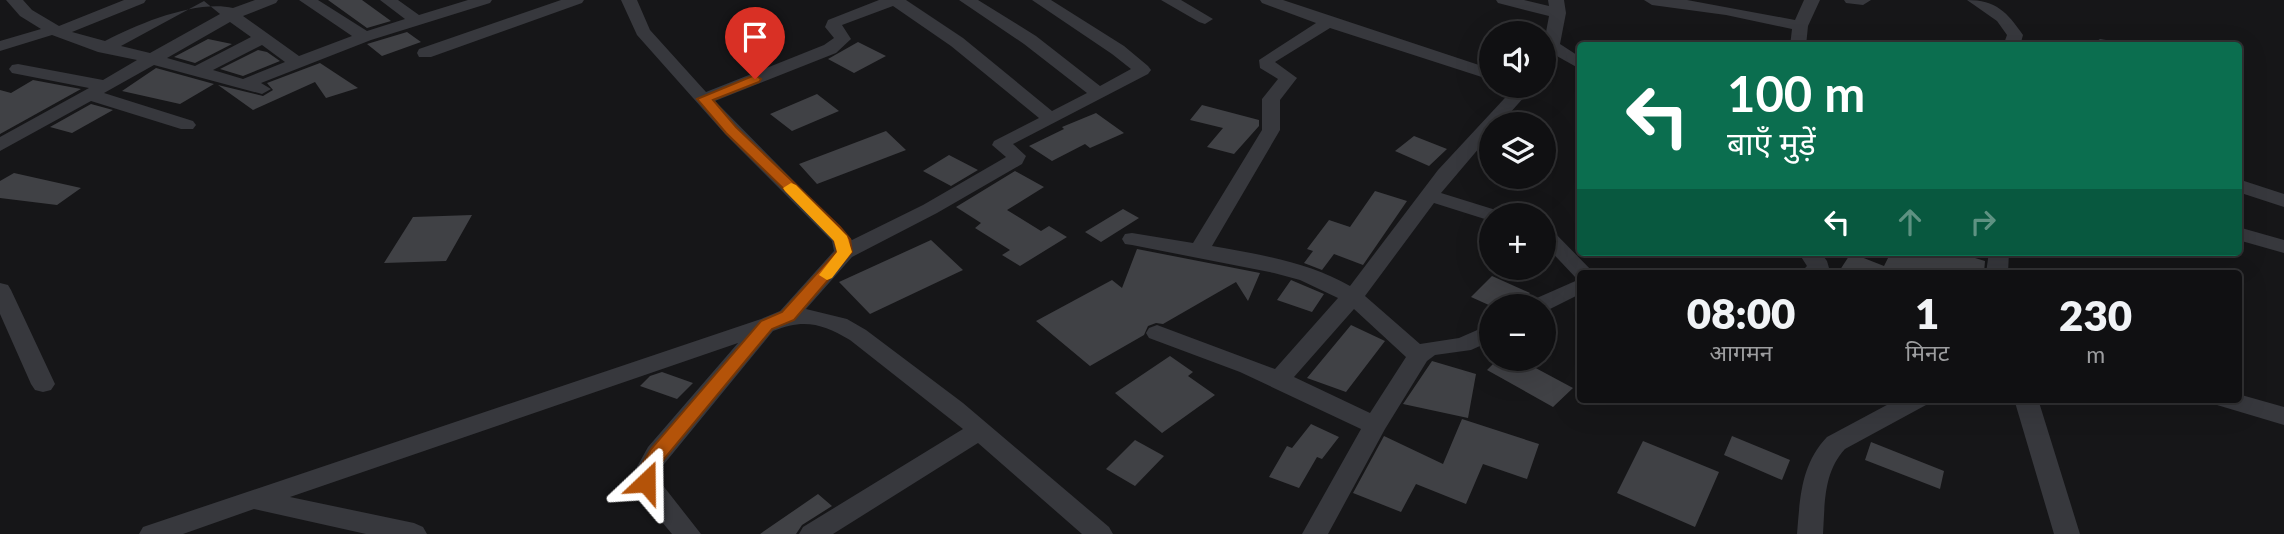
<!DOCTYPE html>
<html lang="hi">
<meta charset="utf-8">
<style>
:root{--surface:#101012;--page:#1e1e20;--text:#f1f3f6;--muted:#9c9d9f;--line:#303032}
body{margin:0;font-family:Lato,"Noto Sans Devanagari",sans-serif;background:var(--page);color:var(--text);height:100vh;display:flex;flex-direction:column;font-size:26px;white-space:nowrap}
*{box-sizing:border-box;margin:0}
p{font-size:23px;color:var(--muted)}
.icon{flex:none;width:38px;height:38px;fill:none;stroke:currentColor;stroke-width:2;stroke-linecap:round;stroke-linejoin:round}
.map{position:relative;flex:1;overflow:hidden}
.panel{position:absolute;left:1577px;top:270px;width:665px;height:133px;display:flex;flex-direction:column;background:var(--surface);border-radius:7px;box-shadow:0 7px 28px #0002,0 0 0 2px var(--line)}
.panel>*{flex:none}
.banner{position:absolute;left:1577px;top:42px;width:665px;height:214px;border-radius:7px;box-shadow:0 7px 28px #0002,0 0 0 2px var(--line);background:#0b6e4f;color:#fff;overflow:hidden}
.buttons{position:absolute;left:1479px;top:21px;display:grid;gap:14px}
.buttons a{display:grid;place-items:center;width:77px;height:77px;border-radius:50%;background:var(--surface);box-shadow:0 7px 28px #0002,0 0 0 2px var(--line);font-size:35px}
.pin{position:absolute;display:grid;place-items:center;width:60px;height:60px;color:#fff;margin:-72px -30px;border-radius:50% 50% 50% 0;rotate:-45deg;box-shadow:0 0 7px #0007}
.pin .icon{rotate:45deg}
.me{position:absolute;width:77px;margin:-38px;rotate:23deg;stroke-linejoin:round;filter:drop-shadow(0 0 5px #0008)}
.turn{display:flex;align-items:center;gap:24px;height:147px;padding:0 35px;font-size:32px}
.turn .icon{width:91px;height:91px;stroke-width:2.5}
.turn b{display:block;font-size:49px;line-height:60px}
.lanes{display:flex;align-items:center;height:66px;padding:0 35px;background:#0003;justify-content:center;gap:35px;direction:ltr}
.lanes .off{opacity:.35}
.eta{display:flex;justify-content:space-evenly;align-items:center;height:119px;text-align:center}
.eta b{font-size:42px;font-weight:800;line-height:49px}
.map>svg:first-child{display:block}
</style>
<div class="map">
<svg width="2284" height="534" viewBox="0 0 2284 534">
<rect width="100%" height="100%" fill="#161618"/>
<path fill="#404145" d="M328 0H362L391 21 367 28Z
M407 32 421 42 382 56 367 44Z
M208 39 232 44 195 63 174 57Z
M858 42 886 56 854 73 828 59Z
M258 50 267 52 280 61 243 76 220 69Z
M320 63 358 88 326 98 315 82 253 110 218 85 263 96 273 90 267 83Z
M156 68 214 84 180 104 122 91Z
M33 80 81 89 0 134V90L11 93Z
M817 94 839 111 792 131 770 114Z
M91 104 113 110 72 133 50 127Z
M1202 105 1259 120V126L1234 154 1207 147 1223 128 1190 120Z
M1096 113 1124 133 1090 148 1085 144 1052 161 1029 146 1064 129 1062 127Z
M886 131 906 150 817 184 799 164Z
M1414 136 1447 149 1429 166 1395 151Z
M949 155 978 170 951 186 923 171Z
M1015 171 1044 187 1007 210 1041 231 1049 226 1067 237 1020 266 1002 255 1010 250 975 228 981 223 956 207Z
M14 173 81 188 57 205 0 198V181Z
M1375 191 1407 201 1363 265 1334 254 1322 270 1304 263 1313 251 1307 249 1329 220 1350 227Z
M1123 209 1139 218 1101 242 1085 232Z
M472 215 446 261 384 263 413 217Z
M931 240 963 270 870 314 839 282Z
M1137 249 1260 273 1248 301 1236 282 1163 324 1156 323 1148 326 1144 335 1090 366 1036 321 1112 280 1122 288Z
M1891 252H1955L1985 261 1984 273H1838L1851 253 1884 266Z
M1492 276 1530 293 1517 306H1491L1471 297Z
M1291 280 1324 294 1312 312 1277 300Z
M1351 325 1385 341 1346 392 1307 378Z
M1170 356 1193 372 1188 376 1215 395 1162 433 1115 393Z
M1498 359H1519L1573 388 1553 407 1487 370Z
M1432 361 1476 374 1468 418 1403 404Z
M662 372 693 383 677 399 640 386 650 376Z
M1462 419 1539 444 1527 479 1483 464 1466 504 1416 484 1401 512 1353 493 1384 436 1443 464Z
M1311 424 1339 437 1322 459 1317 457 1299 488 1269 477 1287 446 1292 448Z
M1732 436 1790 460 1782 480 1724 455Z
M1135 440 1164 456 1135 486 1106 469Z
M1643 441 1719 472 1695 527 1617 493Z
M1871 442 1944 471 1940 489 1865 460Z
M818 494 832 506 802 525 796 534H760Z"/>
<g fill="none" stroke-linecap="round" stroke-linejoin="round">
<path fill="#37383d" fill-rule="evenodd" d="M6 0H23L32 10 59 26 124 0H146L144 3 72 32 105 41C140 23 196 0 233 8L255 0H278L276 3 243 16 299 56 352 36 299 0H318L367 31 405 19 380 0H398L419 15 468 0H492L490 3 371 40 261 83 271 89 262 94 154 65 104 93 193 121 196 125 193 129H181L91 101 0 151V137L89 88 12 73 9 69 12 65 18 64 103 80 137 60 98 52 52 35 0 51V41L41 29 20 16ZM204 1 220 14 150 53 121 46ZM230 22 251 37 195 66 167 58ZM262 45 285 62 243 79 213 70Z
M561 0H584L582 3 431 57H419L417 53 419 49Z
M621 0H637L650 30 706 92 824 45 834 38 825 27 828 20 879 0H906L963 38 1052 111 1087 93 1024 44 959 0H978L1036 36 1100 86 1131 69 1112 54 1032 0H1051L1124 46 1148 66 1151 70 1148 74 1013 144 1026 156 1022 164 937 213 852 257 806 309 847 319 866 330 963 403 1109 527 1113 534H1082L978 443 833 534H799L803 527 963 429 850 340C823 324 804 318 773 331L660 469 661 483 701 534H672L646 503 633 474 648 447 738 343 290 497 414 523 423 527 427 534H366L254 509 183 534H139L143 527 761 319 780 311 834 251 832 241 725 134 637 35ZM893 6 951 46 1039 118 994 141 992 145 1006 157 923 205 852 240 715 101 836 53 851 39 842 25Z
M1161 0H1181L1213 19 1205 24 1199 22Z
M1260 0H1283L1491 69V80L1330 28 1275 62 1297 78 1280 100V130L1212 246C1258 254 1309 262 1350 286L1438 170 1516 86H1534L1500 124H1491V134L1441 193 1499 211 1502 215H1491V221L1434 203 1365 296 1420 344 1459 338 1491 324V341L1471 350 1435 355 1427 361 1385 429 1328 534H1302L1361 429 1240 372 1149 338 1146 333 1149 328 1157 325 1275 369 1338 298 1300 280 1274 273 1132 245 1125 244 1122 239 1125 234 1132 233 1193 243 1262 130V99L1278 79 1260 68 1259 60 1316 23 1262 3ZM1354 309 1406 357 1370 413 1294 377Z
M1496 0H1524L1549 6 1548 0H1564L1566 13 1560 44 1580 57V69L1555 55 1550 63 1544 64V43L1549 16 1498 3Z
M1644 0H1687L1795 20 1804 0H1820L1808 26 1806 46H1790L1792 29 1726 15 1652 5Z
M1844 0H1871L1863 5 1846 3Z
M1967 0C1996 0 2007 12 2023 35L2020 46H2003L2007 35 1997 21Z
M2100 39 2106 40 2107 46H2089Z
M2238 179 2284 194V207L2238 192Z
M1544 227 1551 229 1594 273H1580V294L1544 312V306H1527L1530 301 1580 279 1576 278 1544 244Z
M2238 227 2284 240V253L2238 240Z
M1798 252H1820L1827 261 1829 268 1825 273H1800L1807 266Z
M1989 252H2009L2008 273H1986Z
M0 283 8 285 11 290 55 384 51 390 43 392 35 390 31 384 0 314Z
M2238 394 2284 407V425L2217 405 2213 399H2238Z
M1898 399H1930L1926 405 1845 449C1823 473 1825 504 1823 534H1797C1800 498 1801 464 1827 437Z
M2014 399H2038L2080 534H2054Z"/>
</g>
<path fill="#b45309" stroke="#753606" stroke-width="2" d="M755 75 761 79 759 82 713 100 736 127 840 227 850 239 852 252 794 320 772 329 664 459 655 475 653 487 646 490 639 487 636 474 651 449 761 321 782 312 837 251 834 240 829 233 726 133 697 99Z"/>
<path fill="#f59e0b" d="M791 183 796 185 847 236 852 252 832 278 827 280 819 275 837 252 834 241 785 191 783 188Z"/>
</svg>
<div class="buttons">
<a><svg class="icon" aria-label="sound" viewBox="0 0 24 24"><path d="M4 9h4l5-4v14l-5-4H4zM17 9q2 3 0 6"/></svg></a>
<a><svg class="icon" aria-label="layers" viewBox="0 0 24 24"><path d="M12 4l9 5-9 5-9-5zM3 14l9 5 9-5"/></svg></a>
<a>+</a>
<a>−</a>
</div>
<div class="pin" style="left:755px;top:79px;background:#d93025"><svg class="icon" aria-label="arrive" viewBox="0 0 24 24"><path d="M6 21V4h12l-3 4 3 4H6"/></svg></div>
<svg class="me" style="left:646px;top:482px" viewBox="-20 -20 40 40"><path d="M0-17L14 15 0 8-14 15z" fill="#b45309" stroke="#fff" stroke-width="4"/></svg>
<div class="banner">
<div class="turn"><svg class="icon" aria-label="left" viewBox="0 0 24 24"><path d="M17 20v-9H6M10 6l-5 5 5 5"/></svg><div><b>100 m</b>बाएँ मुड़ें</div></div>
<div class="lanes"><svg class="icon" aria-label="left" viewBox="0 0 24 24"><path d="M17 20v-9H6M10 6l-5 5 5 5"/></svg><svg class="icon off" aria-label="ahead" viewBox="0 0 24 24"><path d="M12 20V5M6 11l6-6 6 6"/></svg><svg class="icon off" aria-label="right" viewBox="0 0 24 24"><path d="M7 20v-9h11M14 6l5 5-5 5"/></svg></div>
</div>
<section class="panel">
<div class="eta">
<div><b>08:00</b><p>आगमन</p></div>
<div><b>1</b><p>मिनट</p></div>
<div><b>230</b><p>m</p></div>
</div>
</section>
</div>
